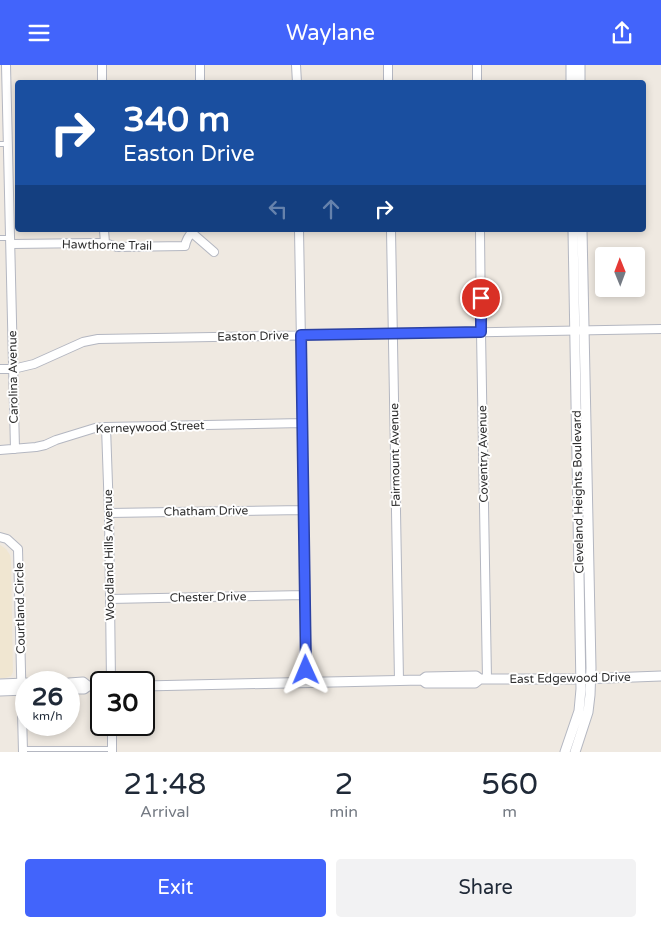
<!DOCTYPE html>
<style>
:root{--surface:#fff;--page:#f2f2f3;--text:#1f2937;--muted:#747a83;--accent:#4264fb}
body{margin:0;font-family:"Varela Round",sans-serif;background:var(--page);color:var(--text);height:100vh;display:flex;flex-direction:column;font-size:19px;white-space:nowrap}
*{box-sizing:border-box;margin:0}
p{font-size:16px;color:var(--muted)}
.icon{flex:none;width:28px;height:28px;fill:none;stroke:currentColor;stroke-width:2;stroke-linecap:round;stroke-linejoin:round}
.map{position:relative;height:687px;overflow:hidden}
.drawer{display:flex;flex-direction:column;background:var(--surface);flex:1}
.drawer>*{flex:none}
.banner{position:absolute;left:15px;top:15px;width:631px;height:152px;border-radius:5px;box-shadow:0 2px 8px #0003;background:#1a4fa0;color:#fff;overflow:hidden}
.needle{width:32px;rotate:359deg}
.buttons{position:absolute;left:595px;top:182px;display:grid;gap:10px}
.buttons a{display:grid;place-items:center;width:50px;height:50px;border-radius:5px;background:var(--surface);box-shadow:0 2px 8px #0003;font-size:25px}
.speed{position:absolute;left:15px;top:606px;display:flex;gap:10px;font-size:25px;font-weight:700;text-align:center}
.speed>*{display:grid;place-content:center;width:65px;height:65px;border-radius:50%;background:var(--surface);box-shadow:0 2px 8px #0003;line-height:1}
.speed small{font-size:12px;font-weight:400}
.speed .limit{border:2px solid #111;border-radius:8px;background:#fff;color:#111}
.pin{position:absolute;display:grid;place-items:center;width:42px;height:42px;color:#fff;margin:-21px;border:2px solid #fff;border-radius:50%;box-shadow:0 1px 5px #0007}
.me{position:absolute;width:55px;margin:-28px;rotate:359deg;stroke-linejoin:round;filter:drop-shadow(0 0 4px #0008)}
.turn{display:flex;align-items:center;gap:18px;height:105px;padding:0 25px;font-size:22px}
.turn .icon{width:65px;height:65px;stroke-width:2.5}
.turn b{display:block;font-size:35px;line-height:42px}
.lanes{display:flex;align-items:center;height:48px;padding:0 25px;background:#0003;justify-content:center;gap:25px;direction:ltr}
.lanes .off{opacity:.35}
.eta{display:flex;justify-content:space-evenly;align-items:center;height:85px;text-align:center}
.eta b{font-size:30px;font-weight:600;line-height:35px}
.primary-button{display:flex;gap:10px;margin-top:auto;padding:10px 25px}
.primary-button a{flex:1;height:58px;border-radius:5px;background:var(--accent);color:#fff;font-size:20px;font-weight:600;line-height:58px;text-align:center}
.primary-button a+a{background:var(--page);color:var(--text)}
header{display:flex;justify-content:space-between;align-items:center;height:65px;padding:0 25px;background:var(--accent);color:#fff;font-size:22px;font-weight:600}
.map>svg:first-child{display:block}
</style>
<header><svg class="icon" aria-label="menu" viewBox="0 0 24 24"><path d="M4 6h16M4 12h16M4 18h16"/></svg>Waylane<svg class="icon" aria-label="share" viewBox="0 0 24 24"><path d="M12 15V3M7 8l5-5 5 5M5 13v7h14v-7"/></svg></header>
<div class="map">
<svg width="661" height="687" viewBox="0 0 661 687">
<rect width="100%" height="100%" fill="#efe9e1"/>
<path fill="#f0e6d1" d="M0 480 6 484 10 490 11 496 13 607 11 611 5 613H0Z"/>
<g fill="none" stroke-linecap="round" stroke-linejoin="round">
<defs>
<path id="service" d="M0 79H8
M0 173H10
M23 684H111"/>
<path id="minor" d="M6 0 15 384
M102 0V18
M200 0V18
M296 0 297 18
M388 0V18
M477 0V18
M104 165 105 178
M299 165 307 617
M391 165 399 615
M480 165 481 267 487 614
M191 167 214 187
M11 179 95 178H105L117 182 185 181C186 175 190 169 194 165
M0 304H13L34 299 83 277 98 274 661 264
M106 362 109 448 111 618
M0 385 36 382 45 380 56 375 95 363 106 362 303 358
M109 448 304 445
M0 472 7 474 18 484 23 687
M110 534 305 530
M112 660V687"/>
<path id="tertiary" d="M571 0V18
M580 0V18
M422 615 426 618H475L480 614
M69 618 83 617 88 621H101
M0 619 26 618
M144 621 422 615 426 612 476 611 480 614H581L661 611
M69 624H84L88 621
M0 626 26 625
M565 687 579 646 581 624 573 165
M575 687 588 647 590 630 591 603 582 165"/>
</defs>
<use href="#service" stroke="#b4b7c1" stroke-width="6"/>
<use href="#minor" stroke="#b4b7c1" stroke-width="10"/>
<use href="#tertiary" stroke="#b4b7c1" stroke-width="11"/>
<use href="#service" stroke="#fff" stroke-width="4"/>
<use href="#minor" stroke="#fff" stroke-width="8"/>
<use href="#tertiary" stroke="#fff" stroke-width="9"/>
</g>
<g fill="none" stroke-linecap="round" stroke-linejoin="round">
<defs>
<path id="route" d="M306 605 301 270 481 267V233"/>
</defs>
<use href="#route" stroke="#2b41a3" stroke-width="12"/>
<use href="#route" stroke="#4264fb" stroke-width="9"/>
</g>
<g text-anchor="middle" stroke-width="4" stroke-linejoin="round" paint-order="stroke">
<g font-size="12" fill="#2e2e2e" stroke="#fff">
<text transform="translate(107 180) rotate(1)" y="4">Hawthorne Trail</text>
<text transform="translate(253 271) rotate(-1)" y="4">Easton Drive</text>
<text transform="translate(13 312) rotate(-91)" y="4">Carolina Avenue</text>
<text transform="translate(150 362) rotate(-2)" y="4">Kerneywood Street</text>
<text transform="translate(483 389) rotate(-91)" y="4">Coventry Avenue</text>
<text transform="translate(395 390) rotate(-91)" y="4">Fairmount Avenue</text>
<text transform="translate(578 427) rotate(-91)" y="4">Cleveland Heights Boulevard</text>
<text transform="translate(206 446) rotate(-1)" y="4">Chatham Drive</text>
<text transform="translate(109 490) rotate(-91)" y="4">Woodland Hills Avenue</text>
<text transform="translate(208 532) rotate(-1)" y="4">Chester Drive</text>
<text transform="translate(20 543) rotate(-91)" y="4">Courtland Circle</text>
<text transform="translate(570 613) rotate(-1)" y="4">East Edgewood Drive</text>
</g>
</g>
</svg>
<div class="buttons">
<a><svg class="needle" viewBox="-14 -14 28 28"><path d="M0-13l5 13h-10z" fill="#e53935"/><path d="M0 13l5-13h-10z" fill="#747a83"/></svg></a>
</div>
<div class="speed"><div>26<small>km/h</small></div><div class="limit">30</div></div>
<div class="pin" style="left:481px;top:233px;background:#d93025"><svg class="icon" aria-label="arrive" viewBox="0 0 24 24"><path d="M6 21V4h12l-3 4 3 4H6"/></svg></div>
<svg class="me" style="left:306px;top:605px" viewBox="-20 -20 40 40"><path d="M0-17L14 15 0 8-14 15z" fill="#4264fb" stroke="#fff" stroke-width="4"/></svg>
<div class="banner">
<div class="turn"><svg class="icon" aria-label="right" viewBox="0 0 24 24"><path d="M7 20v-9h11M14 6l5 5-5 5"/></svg><div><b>340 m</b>Easton Drive</div></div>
<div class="lanes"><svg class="icon off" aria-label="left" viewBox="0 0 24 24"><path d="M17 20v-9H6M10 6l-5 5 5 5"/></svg><svg class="icon off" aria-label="ahead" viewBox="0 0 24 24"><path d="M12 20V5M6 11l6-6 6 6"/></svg><svg class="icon" aria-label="right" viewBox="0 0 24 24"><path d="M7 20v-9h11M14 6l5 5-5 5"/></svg></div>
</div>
</div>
<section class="drawer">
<div class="eta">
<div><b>21:48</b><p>Arrival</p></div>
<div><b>2</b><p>min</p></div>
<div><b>560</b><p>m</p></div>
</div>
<div class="primary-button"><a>Exit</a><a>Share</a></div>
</section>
